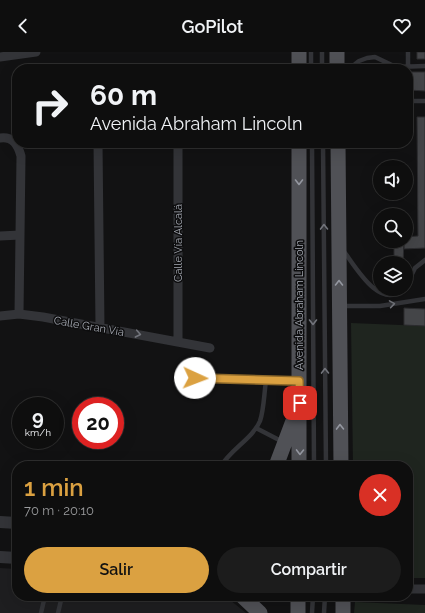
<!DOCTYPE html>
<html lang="es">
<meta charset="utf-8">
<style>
:root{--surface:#0e0e0e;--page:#1c1c1c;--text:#f1f3f6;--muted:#9b9c9e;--line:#2e2e2e;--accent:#dba141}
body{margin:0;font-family:Raleway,sans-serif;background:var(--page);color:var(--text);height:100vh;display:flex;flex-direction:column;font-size:15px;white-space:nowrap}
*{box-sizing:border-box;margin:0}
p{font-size:13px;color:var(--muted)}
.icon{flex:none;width:22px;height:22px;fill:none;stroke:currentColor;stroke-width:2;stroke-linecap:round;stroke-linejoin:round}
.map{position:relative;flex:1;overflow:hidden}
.details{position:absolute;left:12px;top:409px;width:401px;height:140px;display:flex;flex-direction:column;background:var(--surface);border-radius:16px;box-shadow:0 4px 16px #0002,0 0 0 1px var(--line)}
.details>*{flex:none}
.hud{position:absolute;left:12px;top:12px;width:401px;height:84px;border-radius:16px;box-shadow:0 4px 16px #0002,0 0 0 1px var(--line);background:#0e0e0e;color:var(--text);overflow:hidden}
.fabs{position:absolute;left:373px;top:108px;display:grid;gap:8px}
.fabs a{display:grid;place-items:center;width:40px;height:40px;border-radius:50%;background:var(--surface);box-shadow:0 4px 16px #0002,0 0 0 1px var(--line);font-size:20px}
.speed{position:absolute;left:12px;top:345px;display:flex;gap:8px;font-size:20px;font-weight:700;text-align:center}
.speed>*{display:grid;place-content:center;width:52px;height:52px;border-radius:50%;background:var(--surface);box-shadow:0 4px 16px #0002,0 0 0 1px var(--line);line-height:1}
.speed small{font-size:10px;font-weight:400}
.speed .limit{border:6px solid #d22;background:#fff;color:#111}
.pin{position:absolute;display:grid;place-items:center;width:34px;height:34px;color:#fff;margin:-17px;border-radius:8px;box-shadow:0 2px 6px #0006}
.me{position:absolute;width:44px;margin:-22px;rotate:92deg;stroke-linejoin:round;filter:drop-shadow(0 0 3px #0008)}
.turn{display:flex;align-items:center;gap:14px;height:84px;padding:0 12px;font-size:18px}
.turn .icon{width:52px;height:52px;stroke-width:2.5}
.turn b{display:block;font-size:28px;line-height:34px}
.round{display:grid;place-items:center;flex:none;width:42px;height:42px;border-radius:21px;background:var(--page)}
.headline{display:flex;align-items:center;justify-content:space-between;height:68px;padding:0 12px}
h1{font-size:24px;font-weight:600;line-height:30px;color:var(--accent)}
.action{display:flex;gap:8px;margin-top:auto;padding:8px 12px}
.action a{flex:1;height:46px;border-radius:24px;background:var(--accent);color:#111;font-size:16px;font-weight:600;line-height:46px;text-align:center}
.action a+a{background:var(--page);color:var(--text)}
header{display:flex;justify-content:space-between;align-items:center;height:52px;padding:0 12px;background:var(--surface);font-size:18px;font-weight:600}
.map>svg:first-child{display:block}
</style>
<header><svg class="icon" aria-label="back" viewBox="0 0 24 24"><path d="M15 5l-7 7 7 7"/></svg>GoPilot<svg class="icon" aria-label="heart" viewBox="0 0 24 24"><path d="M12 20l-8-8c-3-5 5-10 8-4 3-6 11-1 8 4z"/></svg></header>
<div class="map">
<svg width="425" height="561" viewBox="0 0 425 561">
<rect width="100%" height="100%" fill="#121213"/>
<path fill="#1e1e20" d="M0 516 17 517V544H225L246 561H0Z"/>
<path fill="#1f251f" d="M351 271 425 274V526H408V414H353Z
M355 550 425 553V561H354Z"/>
<path fill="#444548" stroke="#2c2c2f" d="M417 0H425V7H417Z
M408 20H425V39L408 38Z
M417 65H425V196L404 197V189H406V185L418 184Z
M400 189H404L403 211H394V197Z
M404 256 425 257V274L404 273Z"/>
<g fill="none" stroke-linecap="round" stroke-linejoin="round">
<path stroke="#333438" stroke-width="4.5" d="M311 0V17
M322 0V17
M408 0V15
M349 17 359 9 367 6 375 5 396 15 425 14
M408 49H425
M312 91 314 414
M323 91 326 414
M343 198C355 214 380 259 403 237
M406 234 415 216 425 208
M342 254H380L425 247
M181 326 266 329
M256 376 283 390
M221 414C231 397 253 386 260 369 264 357 264 342 266 329H298
M41 561 45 544
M58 561 62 544
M312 561 313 544
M324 561 325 544"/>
<path stroke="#333438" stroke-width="9" d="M0 5 36 0
M0 86C13 84 18 93 21 104L19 262
M98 91 100 275
M178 91V290
M0 184 20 183
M0 264 19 262 43 265 210 296
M408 537H425"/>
<path stroke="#333438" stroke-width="12" d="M0 470 17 471
M0 505 17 506"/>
<path stroke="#505156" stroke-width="15" d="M299 0V17
M337 0V17
M299 91V414
M338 91 341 414
M276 414 296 361
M242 544 260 561
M298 561V544
M343 561V544"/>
</g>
<defs><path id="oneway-chevron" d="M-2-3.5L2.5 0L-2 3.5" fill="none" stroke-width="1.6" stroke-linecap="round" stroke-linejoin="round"/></defs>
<g stroke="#9497a0">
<use href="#oneway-chevron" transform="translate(299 130) rotate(90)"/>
<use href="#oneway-chevron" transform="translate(339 231) rotate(-90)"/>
<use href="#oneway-chevron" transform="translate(340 375) rotate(-91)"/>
<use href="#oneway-chevron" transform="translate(300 400) rotate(91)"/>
</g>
<g stroke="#72747b">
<use href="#oneway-chevron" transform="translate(324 175) rotate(-91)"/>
<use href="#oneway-chevron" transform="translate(392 252) rotate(-9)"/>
<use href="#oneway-chevron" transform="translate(313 270) rotate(90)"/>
<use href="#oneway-chevron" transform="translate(138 282) rotate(11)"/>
<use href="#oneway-chevron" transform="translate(325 319) rotate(-91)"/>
</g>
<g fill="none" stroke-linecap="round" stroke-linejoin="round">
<defs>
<path id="route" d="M195 326 299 329 300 351"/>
</defs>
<use href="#route" stroke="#8e692a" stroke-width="10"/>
<use href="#route" stroke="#dba141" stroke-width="7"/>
</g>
<g text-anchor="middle" stroke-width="3" stroke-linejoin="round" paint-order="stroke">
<g font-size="11" fill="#a5a9b2" stroke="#0d0d0e">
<text transform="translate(178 191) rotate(-90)" y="4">Calle Vía Alcalá</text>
<text transform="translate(299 253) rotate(-90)" y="4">Avenida Abraham Lincoln</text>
<text transform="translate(89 274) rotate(10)" y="4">Calle Gran Vía</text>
</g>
</g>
</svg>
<div class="fabs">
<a><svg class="icon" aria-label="sound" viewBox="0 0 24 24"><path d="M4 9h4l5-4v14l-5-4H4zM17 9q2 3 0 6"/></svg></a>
<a><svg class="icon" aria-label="search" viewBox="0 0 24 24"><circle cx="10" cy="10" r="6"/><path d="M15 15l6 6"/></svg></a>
<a><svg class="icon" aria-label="layers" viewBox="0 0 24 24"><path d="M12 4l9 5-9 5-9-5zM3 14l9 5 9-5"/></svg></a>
</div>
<div class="speed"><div>9<small>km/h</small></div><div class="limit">20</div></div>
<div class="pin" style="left:300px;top:351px;background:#d93025"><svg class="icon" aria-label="arrive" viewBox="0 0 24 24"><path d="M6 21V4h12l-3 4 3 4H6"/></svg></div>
<svg class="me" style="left:195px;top:326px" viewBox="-20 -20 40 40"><circle r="19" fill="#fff"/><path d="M0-13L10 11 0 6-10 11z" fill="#dba141"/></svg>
<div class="hud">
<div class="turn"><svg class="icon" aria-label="right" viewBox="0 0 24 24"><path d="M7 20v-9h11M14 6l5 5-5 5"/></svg><div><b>60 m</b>Avenida Abraham Lincoln</div></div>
</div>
<section class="details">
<div class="headline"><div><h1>1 min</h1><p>70 m · 20:10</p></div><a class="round" style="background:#d93025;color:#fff"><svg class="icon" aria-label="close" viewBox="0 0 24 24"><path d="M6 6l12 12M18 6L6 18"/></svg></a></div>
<div class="action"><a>Salir</a><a>Compartir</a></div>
</section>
</div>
